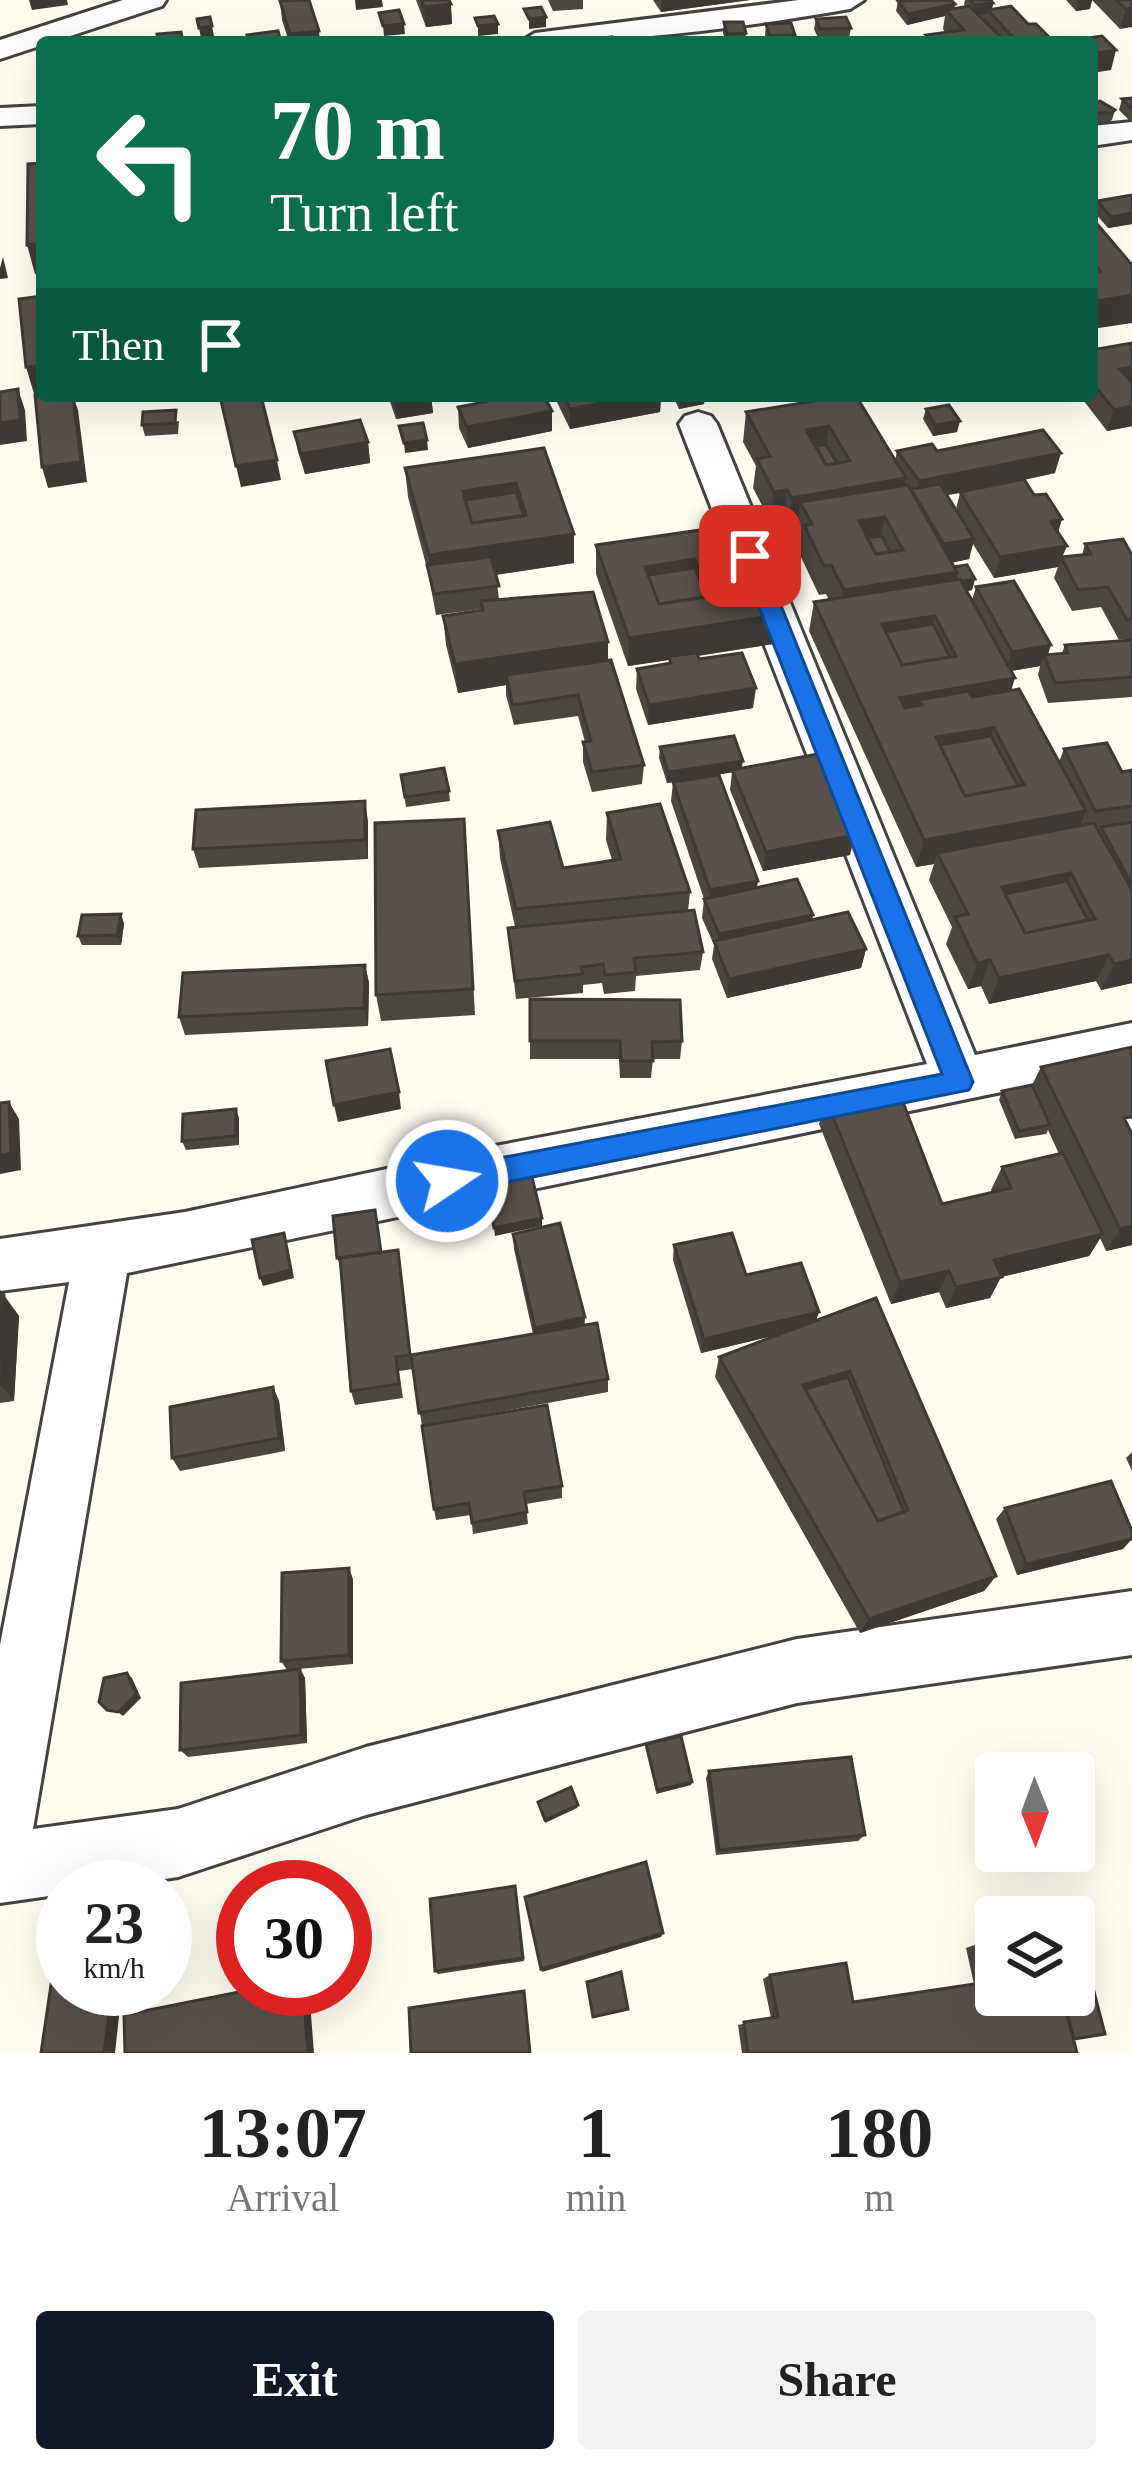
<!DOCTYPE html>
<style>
:root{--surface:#fff;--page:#f2f2f2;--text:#222;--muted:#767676;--accent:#111827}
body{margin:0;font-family:Georgia,serif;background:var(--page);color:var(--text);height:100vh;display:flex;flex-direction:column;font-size:45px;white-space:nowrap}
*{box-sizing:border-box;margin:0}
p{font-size:39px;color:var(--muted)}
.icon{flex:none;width:66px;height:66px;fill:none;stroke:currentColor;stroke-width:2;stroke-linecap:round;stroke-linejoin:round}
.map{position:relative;height:2053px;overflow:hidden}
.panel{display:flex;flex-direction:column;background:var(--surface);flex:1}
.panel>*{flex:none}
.hud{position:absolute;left:36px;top:36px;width:1062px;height:366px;border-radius:12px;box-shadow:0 12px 48px #0002;background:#0b6e4f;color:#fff;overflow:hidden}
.needle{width:78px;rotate:179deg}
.buttons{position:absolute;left:975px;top:1752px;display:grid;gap:24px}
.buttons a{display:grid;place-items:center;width:120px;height:120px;border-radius:12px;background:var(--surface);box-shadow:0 12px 48px #0002;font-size:60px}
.speed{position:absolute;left:36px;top:1860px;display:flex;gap:24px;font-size:60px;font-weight:700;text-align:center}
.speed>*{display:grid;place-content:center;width:156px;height:156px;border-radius:50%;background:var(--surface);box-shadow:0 12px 48px #0002;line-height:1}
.speed small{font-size:30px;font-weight:400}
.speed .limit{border:18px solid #d22;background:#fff;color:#111}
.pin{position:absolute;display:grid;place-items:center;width:102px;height:102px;color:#fff;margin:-51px;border-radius:24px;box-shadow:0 6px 18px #0006}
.me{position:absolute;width:132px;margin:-66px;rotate:78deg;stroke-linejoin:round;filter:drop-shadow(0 0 9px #0008)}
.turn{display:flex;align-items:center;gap:42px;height:252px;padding:0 36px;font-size:54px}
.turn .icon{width:156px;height:156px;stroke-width:2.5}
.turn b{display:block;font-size:84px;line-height:102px}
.then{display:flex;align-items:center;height:114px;padding:0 36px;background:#0003;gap:24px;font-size:45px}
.eta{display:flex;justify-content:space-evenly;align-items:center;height:204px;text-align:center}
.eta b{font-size:72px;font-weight:800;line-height:84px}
.primary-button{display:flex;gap:24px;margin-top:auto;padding:24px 36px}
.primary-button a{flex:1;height:138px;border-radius:12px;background:var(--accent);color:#fff;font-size:48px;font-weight:800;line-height:138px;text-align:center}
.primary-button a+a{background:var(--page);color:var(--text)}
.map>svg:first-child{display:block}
</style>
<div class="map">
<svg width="1132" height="2053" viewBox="0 0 1132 2053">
<rect width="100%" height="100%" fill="#fffdf2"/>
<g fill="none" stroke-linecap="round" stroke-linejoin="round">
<defs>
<path id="minor" d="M123 0H166L162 6 0 59V40Z
M799 0H864L850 9C740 28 632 42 520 42L535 33Z
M42 106V124L0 126V108Z
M1132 122V140L1092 146V126Z
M698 412 711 416 717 424 975 1055 1132 1023V1065L127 1273 33 1829 178 1809 366 1747 797 1639 1132 1591V1655L797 1703 366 1815 178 1877 110 1887H63V1894L0 1903V1645L69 1282 0 1291V1239L185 1212 490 1147 927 1064 679 424 685 416Z"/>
</defs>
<use href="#minor" stroke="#434343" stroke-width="6"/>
<use href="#minor" fill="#fff" fill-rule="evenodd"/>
</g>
<path fill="#4c4641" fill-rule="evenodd" d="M416 0H450L452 24 426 27Z
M548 0H583V9L553 11Z
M653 0H750L661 12Z
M965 0H991L993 3 992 9 1046 42H925L926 35 945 32 943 29 945 16 907 25 896 11 898 1 955 4 954 9 966 7 964 4Z
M1066 0H1132L1120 29 1092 0 1090 9 1076 11Z
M280 1 320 42H289L282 20Z
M816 19 851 28 849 38 819 40 814 29Z
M724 22 746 33 745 42H726L723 33Z
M766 24 795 35 794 42H767L765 35Z
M1132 98V120L1130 121 1119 110 1122 99Z
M1092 105 1115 110 1112 120 1108 123H1094Z
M1132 195V224L1108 228 1094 212 1097 201Z
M1132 343V426L1107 431 1080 396H1092V350Z
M388 396H431L433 413 396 419Z
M500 396H544L552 431 468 448 459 428 458 407 501 399Z
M554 396H661L660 412 570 429Z
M673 396H705L704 404 679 409Z
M845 396 895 461 897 451H937L1055 473 1024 480 1058 533 1063 557 1082 555 1085 544 1132 555V697L1048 703 1038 675 1040 666 1011 671 1012 690 1059 762 1064 749 1122 772 1132 770V983L1101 990 1096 981 989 1004 981 986 968 989 946 944 952 927 929 880 934 864 916 867 809 631 814 602 829 600 826 594 819 595 800 555 801 542 796 531 797 525 788 527 783 519 770 521 753 488 756 466 743 442 746 412ZM960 493 956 509 948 495ZM973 544 994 578 1058 567 1054 578 1072 611 1101 607 1119 640 1124 639 1123 641 1065 645 1062 653 1048 654 1051 645 976 587 972 600 967 591 972 590 975 579 954 567 951 563 969 559Z
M926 409 957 432 933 436 923 419Z
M179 421 178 434 145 436 142 425Z
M294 432 368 442 370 463 305 474 298 452Z
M544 448 574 563 496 575 499 599 608 642V661L644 765 642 784 592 792 583 762V742H585L578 716 514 725 506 695V685L458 693 446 645 443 616 481 610V609L436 615 428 572 408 497 405 468Z
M735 525 767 598 784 614 780 643 698 656 699 659 753 708 648 725 636 689 637 669 668 664 669 660 628 666 596 574V545Z
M660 747 742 768 850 855 763 871 730 790 732 772 698 778 757 888 813 915 812 919 866 949 861 968 727 998 712 959 714 945 702 918 704 899 671 801 673 782 667 783 659 758Z
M401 775 449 791 450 801 406 807Z
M607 813 690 892 688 911 703 952 700 970 636 976 635 991 604 994 602 983 583 985V993L516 999 508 928 515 927 500 858 498 831 563 868 612 860 606 840Z
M464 819 475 1015 381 1021 376 995Z
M368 821V859L199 868 193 849Z
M121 914 124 924 121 945H82L78 936Z
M365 965 369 983 368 1026 185 1035 179 1017Z
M530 999 682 1041 680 1059H653L651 1078H620L619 1059H530Z
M1041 1067 1132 1245 1106 1251 1100 1238 1089 1256 1001 1277 990 1298 946 1308 939 1292 891 1304 819 1124 826 1100 942 1204 992 1192 991 1190 1002 1167 1059 1154 1048 1130 1046 1134 1015 1139 999 1100 1002 1091 1032 1085Z
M239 1118V1145L186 1150 182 1141Z
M513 1234 585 1317 584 1325 608 1379V1392L422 1426 413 1369 399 1371 403 1398 355 1405 351 1391 341 1266 337 1258 398 1250 411 1355 533 1334 514 1249Z
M674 1245 746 1275 819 1312 816 1320 996 1576 984 1591 860 1633 715 1377 719 1357 777 1335 701 1353 673 1260Z
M0 1292 19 1316 14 1401 0 1403Z
M273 1387 279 1401 285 1451 180 1471 172 1458Z
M1132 1452V1471L1126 1458Z
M562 1486V1498L526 1504 528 1524 473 1534 471 1515 436 1520 434 1509Z
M1005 1508 1123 1549 1017 1575 996 1519Z
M353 1579V1664L287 1670 281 1661Z
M300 1669 305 1678 307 1743 188 1757 180 1750Z
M709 1771 865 1835 858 1841 716 1855 706 1778Z
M515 1886 524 1961 438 1974 435 1971Z
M980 1943 1073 2039 1077 2053H742L738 2025 771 2018 763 1979 770 1975 853 2002 974 1984 966 1948Z"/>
<path fill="#3e3935" d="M29 0H67L68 5 32 10Z
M355 0H382L383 7 356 10Z
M662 0H750L661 12Z
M1078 0H1092L1090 9 1076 11Z
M993 3 991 13 988 10 987 14 972 15 974 5Z
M451 4 452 24 426 27 424 7Z
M955 4 953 14 946 10 945 16 907 25 908 14Z
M1132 8V27L1120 29 1126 9Z
M546 17V27L529 29V19Z
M404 24 405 34 384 36 383 26Z
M498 24V34L478 36V26Z
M212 26 214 36 201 38 199 28Z
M319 31 320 42H291L290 34Z
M1116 50 1111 70 1092 73V54Z
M1132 213V224L1108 228 1111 217Z
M42 243V273L35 274 27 245Z
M3 257 8 278 0 279V268Z
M1132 295V323L1092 329V302Z
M42 365V396L35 397 26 367Z
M1132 367V387L1120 369Z
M18 389 25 410 27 441 0 445V423Z
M73 396 78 410 87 482 48 488 42 467Z
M407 396H431L433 413 396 419 394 398Z
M638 396H661L660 412 570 429V409Z
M680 396H705L704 404 679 409Z
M1132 406V426L1107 431 1114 410Z
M552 411V431L468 448 467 427Z
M960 421 957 432 933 436 935 425Z
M829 426 825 455 804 449 806 430Z
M427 440 428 450 405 453 404 443Z
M368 442 370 463 305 474 301 454Z
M1061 453 1055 473 918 501 916 496 919 481Z
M277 460 281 480 241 487 236 466Z
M906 478 899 507 800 502 797 525 788 527 792 498Z
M516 483 517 513 469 520 463 491Z
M787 490 783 519 770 521 774 492Z
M885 517 879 547 860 550 859 521Z
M1062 519 1056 540 1051 522Z
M574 534V563L431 584 429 555Z
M974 539 969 559 939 565 944 544Z
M1067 546 1058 567 994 578 1000 557Z
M695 559 693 588 652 595 645 567Z
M957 572 975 579 972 590 839 619 844 590Z
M784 614 780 643 628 666 629 638Z
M935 616 928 645 880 633 882 624Z
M608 642V671L506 675V685L458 693 455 664Z
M1051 645 1046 659 1044 655 1040 666 1005 672 1012 652Z
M1015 678 1006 707 922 705 919 700 913 723 900 698Z
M756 688 753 708 648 725 649 705Z
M994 728 985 756 943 763 936 737Z
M743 761 741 771 667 783 668 772Z
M365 801 368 821V859L365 840Z
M1086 811 1075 838 937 853 934 864 916 867 924 840Z
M855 835 850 855 763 871 766 852Z
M1071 873 1060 900 999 895 1002 887Z
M758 881 755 900 708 909 710 890Z
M121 914 124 924 121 945 117 935Z
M813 915 809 933 717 948 719 934Z
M866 949 861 968 727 998 729 979Z
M1109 955 1096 981 989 1004 999 978Z
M990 960 981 986 968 989 977 963Z
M1132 960V983L1101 990 1114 964Z
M365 965 369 983 368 1026 364 1008Z
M399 1092 401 1109 338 1122 334 1105Z
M9 1102 19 1119 21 1170 0 1174V1156Z
M236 1109 239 1118V1145L236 1136Z
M542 1218V1226L495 1236 494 1228Z
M1132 1226V1245L1106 1251 1120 1229Z
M284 1233 294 1278 263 1286 260 1278Z
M1103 1234 1089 1256 1001 1277 990 1298 946 1308 956 1287 994 1260Z
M949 1271 939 1292 891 1304 900 1282Z
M4 1295 19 1316 14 1401 0 1384Z
M819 1312 814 1326 701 1353 704 1339Z
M585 1317 584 1332 535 1343V1328Z
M850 1371 842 1390 801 1391 803 1385Z
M273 1387 279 1401 285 1451 279 1438Z
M1132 1539 1123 1549 1017 1575 1026 1564Z
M349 1568 353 1579V1664L349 1655Z
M996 1576 984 1591 860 1633 869 1619Z
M300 1669 305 1678 307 1743 301 1735Z
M127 1673 132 1678 141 1698 123 1716 118 1712Z
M692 1782 691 1785 656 1794 657 1790Z
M578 1805 577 1808 545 1823V1820Z
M663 1933 661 1937 542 1972 541 1969Z
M112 1989H122L115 2053H104Z
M303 1989H309L314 2053H308Z"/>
<path fill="#58514c" stroke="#3e3935" stroke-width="3" fill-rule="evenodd" d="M309 0 319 31 290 34 280 1Z
M422 0H449L451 4 424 7Z
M951 0 955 4 908 14 898 1Z
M970 0H991L993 3 974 5Z
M1116 0H1132V8L1126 9Z
M969 6 1006 42H933L926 35 964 30 946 10Z
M1011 6 1028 24H1036L1048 36 1028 42H1017L988 10Z
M541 7 546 17 529 19 524 9Z
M399 10 404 24 383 26 379 13Z
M494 16 498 24 478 26 475 18Z
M210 17 212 26 199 28 197 19Z
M846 17 851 28 820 29 816 19Z
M724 22H743L746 33 727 34Z
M791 23 795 35 770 36 766 24Z
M278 31 281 42H249L247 35Z
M181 32 183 42H159L157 34Z
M1102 36 1116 50 1092 54V42H1060Z
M612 37 614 42H598L596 39Z
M1132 98V109L1122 99Z
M1100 101 1115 110 1111 113H1096L1092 108V105Z
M42 163V243L27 245 28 164Z
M1132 195V213L1111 217 1097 201Z
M1092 218 1132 265V295L1092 302V272L1100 271 1092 261Z
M42 296V365L26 367 19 299Z
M1132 343V367L1120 369 1132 383V406L1114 410 1092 382V350Z
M18 389 20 420 0 423V392Z
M42 394V396H73L81 462 42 467 35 395Z
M220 396H261L277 460 236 466Z
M515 396H544L552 411 467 427 458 407Z
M564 396H638L570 409Z
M845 396H856L906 478 792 498 787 490 774 492 757 459 770 456 746 412ZM829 426 850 461 826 465 806 430Z
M949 405 960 421 935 425 926 409Z
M176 410 175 423 142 425 143 412Z
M360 420 368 442 301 454 294 432Z
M423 423 427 440 404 443 399 426Z
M1043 430 1061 453 919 481 897 451 932 444 937 451Z
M826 445 837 463 826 465 816 446Z
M544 448 574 534 429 555 405 468ZM516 483 526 515 472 523 463 491Z
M1024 479 1034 495 1046 494 1062 519 1051 522 1067 546 1000 557 960 492Z
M940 484 974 539 944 544 911 489Z
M908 485 957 572 844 590 831 565 824 566 804 525 812 524 800 502ZM885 517 903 550 876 554 859 521Z
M516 492 524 516 472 523 465 500Z
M735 525 767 598 776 596 784 614 629 638 596 545ZM695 559 710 596 659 604 645 567Z
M882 536 890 552 876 554 867 538Z
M1123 539 1132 555V619L1127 620 1108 587 1078 590 1061 557 1091 554 1085 544Z
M491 557 499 586 434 594 427 565Z
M967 565 975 579 962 581 960 579 955 580 957 572 954 567Z
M695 568 706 597 659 604 648 575Z
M960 579 1015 678 900 698 905 708 922 705 919 700 968 691 972 697 1019 689 1086 811 924 840 814 602ZM935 616 956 656 902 665 882 624ZM994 728 1024 785 965 796 936 737Z
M1014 581 1051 645 1012 652 976 587Z
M593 592 608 642 455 664 443 616 483 610 481 601Z
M933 624 950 657 902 665 886 632Z
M1132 640V677L1055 683 1044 655 1068 653 1065 645Z
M697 653 699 659 742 653 756 688 649 705 637 669 671 663 669 656Z
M611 660 644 765 592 772 583 742 591 741 578 695 513 705 506 675Z
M734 736 743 761 668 772 660 747Z
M991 736 1018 786 965 796 940 745Z
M1107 743 1122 772 1132 770V806L1095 811 1064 749Z
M818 754 855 835 766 852 732 770Z
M444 768 449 791 405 797 401 775Z
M719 775 758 881 710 890 673 782Z
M365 801V840L193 849 196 810Z
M660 804 690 892 516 909 498 831 550 822 563 868 621 859 607 813Z
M464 819 473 989 376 995 375 823Z
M1132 822V885L1101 827Z
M1094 823 1132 890V960L1114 964 1109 955 999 978 990 960 977 963 955 917 968 914 937 853ZM1071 873 1095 919 1025 933 1002 887Z
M797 879 813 915 719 934 704 899Z
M1067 881 1088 920 1025 933 1005 894Z
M694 910 703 952 634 958 636 972 605 975 603 964 581 967 583 974 515 981 508 928Z
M848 912 866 949 729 979 714 941Z
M121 914 117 935 78 936 82 915Z
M365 965 364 1008 179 1017 183 973Z
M530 999 680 1000 682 1041 652 1042 653 1061H621L620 1041H530Z
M1132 1047V1117L1124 1118 1132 1134V1226L1120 1229 1041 1067Z
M390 1049 399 1092 334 1105 326 1061Z
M896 1084 942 1204 1011 1188 1002 1167 1063 1153 1103 1234 994 1260 1002 1277 956 1287 949 1271 900 1282 826 1100Z
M1032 1085 1050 1125 1019 1131 1002 1091Z
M9 1102 11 1153 0 1156V1103Z
M236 1109V1136L182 1141 183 1114Z
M531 1173 542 1218 494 1228 484 1183Z
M375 1210 381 1252 337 1258 333 1216Z
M560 1223 585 1317 535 1328 513 1234Z
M284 1233 291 1270 260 1278 252 1240Z
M732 1233 746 1275 801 1263 819 1312 704 1339 674 1245Z
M398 1250 410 1355 396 1357 399 1384 351 1391 340 1258Z
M0 1292 4 1295 0 1363Z
M876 1298 996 1576 869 1619 719 1357ZM850 1371 908 1510 878 1521 803 1385Z
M597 1323 608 1379 419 1413 411 1355Z
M848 1377 904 1512 878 1521 805 1389Z
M273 1387 279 1438 172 1458 170 1407Z
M547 1405 562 1486 524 1492 527 1512 472 1523 469 1503 434 1509 422 1426Z
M1111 1481 1132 1531V1539L1026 1564 1005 1508Z
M349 1568V1655L281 1661 282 1573Z
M300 1669 301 1735 180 1750 181 1683Z
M127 1673 136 1694 118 1712 107 1710 99 1702 104 1678Z
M681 1736 692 1782 657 1790 646 1744Z
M851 1757 865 1835 719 1850 709 1771Z
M571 1787 578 1805 545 1820 538 1802Z
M646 1862 663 1933 541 1969 525 1897Z
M515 1886 523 1958 435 1971 430 1899Z
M996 1941V1995H1062L1077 2053H748L744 2022 778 2017 770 1975 846 1963 853 2002 988 1982 980 1943Z
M1086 1961 1105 2034 1074 2039 1062 1995H1074V1963Z
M53 1971H63V1989H112L104 2053H41Z
M621 1972 628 2009 593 2017 587 1982Z
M254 1989H303L308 2053H125L124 2015Z
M524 1991 530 2053H411L409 2008Z"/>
<path fill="#1a73e8" stroke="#114b97" stroke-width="3" d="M750 549 761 556 973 1082 969 1090 447 1194 436 1190 432 1181 436 1172 447 1168 942 1074 739 556Z"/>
</svg>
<div class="buttons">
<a><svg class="needle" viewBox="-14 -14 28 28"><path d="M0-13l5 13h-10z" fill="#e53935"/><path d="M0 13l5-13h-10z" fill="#767676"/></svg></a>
<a><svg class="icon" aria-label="layers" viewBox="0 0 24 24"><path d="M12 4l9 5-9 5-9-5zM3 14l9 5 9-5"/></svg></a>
</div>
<div class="speed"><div>23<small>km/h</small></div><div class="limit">30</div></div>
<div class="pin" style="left:750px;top:556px;background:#d93025"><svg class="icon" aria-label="arrive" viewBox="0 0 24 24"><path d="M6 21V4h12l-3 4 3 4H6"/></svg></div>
<svg class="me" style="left:447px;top:1181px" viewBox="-20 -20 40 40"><circle r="17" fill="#1a73e8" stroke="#fff" stroke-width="3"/><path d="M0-11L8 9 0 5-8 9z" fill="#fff"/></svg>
<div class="hud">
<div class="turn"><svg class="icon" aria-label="left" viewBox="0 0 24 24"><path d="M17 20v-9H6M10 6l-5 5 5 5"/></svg><div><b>70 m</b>Turn left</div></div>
<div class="then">Then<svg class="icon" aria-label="arrive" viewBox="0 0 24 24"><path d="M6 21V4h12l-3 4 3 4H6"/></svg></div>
</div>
</div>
<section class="panel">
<div class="eta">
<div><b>13:07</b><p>Arrival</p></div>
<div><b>1</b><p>min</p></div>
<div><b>180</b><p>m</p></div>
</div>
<div class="primary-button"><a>Exit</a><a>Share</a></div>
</section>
